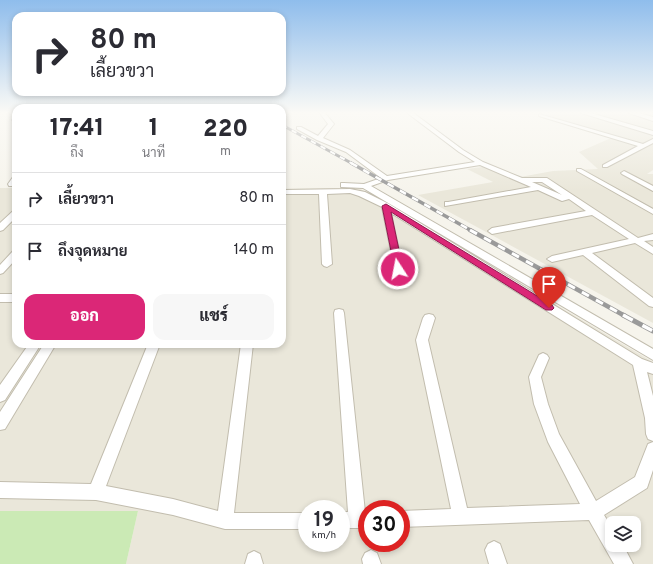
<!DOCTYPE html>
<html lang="th">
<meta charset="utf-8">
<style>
:root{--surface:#fff;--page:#f7f7f7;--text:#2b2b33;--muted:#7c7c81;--line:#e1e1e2;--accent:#db2777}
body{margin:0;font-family:Overpass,Sarabun,sans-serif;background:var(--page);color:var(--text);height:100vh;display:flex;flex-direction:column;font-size:15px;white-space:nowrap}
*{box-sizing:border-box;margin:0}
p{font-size:13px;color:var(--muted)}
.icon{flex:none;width:22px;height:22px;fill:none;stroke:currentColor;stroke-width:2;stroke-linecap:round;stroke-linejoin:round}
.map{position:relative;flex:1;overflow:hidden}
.panel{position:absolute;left:12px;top:104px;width:274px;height:244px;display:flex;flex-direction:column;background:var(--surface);border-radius:12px;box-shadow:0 2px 6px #0003}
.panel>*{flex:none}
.banner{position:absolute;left:12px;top:12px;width:274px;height:84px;border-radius:12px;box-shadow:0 2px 6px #0003;background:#fff;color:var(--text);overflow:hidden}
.tools{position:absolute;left:605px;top:516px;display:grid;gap:8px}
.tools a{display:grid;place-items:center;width:36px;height:36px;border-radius:8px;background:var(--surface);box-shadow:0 2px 6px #0003;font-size:20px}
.speed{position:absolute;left:298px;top:500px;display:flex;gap:8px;font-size:20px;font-weight:700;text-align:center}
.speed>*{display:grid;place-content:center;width:52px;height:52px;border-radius:50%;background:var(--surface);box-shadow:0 2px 6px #0003;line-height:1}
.speed small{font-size:10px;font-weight:400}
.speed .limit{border:6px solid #d22;background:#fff;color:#111}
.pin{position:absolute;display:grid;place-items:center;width:34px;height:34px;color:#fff;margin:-41px -17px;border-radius:50% 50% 50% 0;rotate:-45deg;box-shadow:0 0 4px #0007}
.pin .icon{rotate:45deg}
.me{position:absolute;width:44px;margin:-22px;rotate:349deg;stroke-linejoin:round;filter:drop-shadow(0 0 3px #0008)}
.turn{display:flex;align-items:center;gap:14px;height:84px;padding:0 12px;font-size:18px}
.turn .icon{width:52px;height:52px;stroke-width:2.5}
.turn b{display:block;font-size:28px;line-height:34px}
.eta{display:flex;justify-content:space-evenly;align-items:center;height:68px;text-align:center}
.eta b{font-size:24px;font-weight:800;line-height:28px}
.action{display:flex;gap:8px;margin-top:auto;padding:8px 12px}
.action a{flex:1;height:46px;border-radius:12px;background:var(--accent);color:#fff;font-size:16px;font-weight:800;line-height:46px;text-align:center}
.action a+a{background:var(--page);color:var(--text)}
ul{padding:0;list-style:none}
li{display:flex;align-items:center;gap:12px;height:52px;padding:0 12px;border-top:1px solid var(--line)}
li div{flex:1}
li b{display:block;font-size:15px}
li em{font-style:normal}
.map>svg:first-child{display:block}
</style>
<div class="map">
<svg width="653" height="564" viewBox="0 0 653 564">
<rect width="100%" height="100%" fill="#f6f4ec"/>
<path fill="#eae7da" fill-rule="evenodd" d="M529 112H653V170L647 174H653V323L418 195 493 182 467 169 482 167 485 162 520 177 553 171 598 169 579 152 611 138Z
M0 188H16V344H282V189L359 188 653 362V564H126L138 511H0ZM307 509H341V543H307ZM367 509H401V543H367ZM612 523H634V545H612Z"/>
<path fill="#cbeab5" d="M138 511 126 564H0V511Z"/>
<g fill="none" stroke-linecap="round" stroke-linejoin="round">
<defs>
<path id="minor" d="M319 112H324L334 124 323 138 350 150 387 176 475 162 459 152 406 112H412L463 150 483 162 522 178H547L638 238 653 234V240L644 241 653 247V254L635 243 592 253 653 298V307L649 306 583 255 552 262 547 259 552 256 629 239 592 215 492 234 488 231 492 228 586 211 569 199 562 201 538 190 445 206V202H448L531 187 480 165 388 180 371 186 653 349V360L363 188 341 187V183H344L364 184 381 178 346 152 317 140 297 129V127H301L318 136 328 124ZM532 182H542L562 195Z
M578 112H587L653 131V135Z
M626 112H635L653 117V121Z
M539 114 643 144 653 139V143L607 167H603V165L638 146 539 116Z
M15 118H16V122L12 120Z
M577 169H581L653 209V214L577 171Z
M624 171 653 186V191L622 174 621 173Z
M13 177H16L15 186H9L8 184Z
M350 189 365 192 389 204 642 359 653 363V374L647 372 653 396V441L648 439 646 434 645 418 633 365 391 213 403 269 398 272 395 271 382 207 359 196 350 193 327 194 332 264 327 267 324 266 322 264 319 194H282V190Z
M13 211H16V217L3 230 0 231V223Z
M16 250V259L3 273 0 274V265L13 251Z
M0 294H16V302H0Z
M339 309 343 310 344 313 365 512H367V528H341V512H348L334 313 335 310Z
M429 314 433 315 435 318 428 340 467 508 580 504 548 442 534 404 529 377 539 355 543 353 547 355 549 358 541 377 548 404 559 434 596 501 635 477 648 444 653 442V470L647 488 604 515 612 528V545H623L633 564H614L589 520 401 527V511L451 509 416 340 423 318 425 315Z
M29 344H41L5 400 0 402V385Z
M44 344H56L5 429 0 430V412Z
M148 344H160L106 486 173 499 218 511 241 344H253L234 513H307V529H225L173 515 96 500 0 498V482L91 484Z
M494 541 500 544 507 564H489L485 550 488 544Z
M371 550 377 553 381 564H363L362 559 365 553Z
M254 551 260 554 263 564H245L248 554Z"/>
</defs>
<use href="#minor" stroke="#c2bdae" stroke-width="2"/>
<use href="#minor" fill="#fff" fill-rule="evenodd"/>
<defs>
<path id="rail-far3" d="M282 125 353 164"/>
<path id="rail-far2" d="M351 163 472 231"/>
<path id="rail-far1" d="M470 230 625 316"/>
<path id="rail" d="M623 315 653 331"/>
</defs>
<use href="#rail-far3" stroke="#9a9a9a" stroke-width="3"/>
<use href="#rail-far2" stroke="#9a9a9a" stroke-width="3.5"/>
<use href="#rail-far1" stroke="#9a9a9a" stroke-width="4.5"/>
<use href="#rail" stroke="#9a9a9a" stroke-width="5"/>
<use href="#rail-far3" stroke="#fff" stroke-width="2" stroke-dasharray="5.5" stroke-linecap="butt"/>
<use href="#rail-far2" stroke="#fff" stroke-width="2.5" stroke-dasharray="7" stroke-linecap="butt"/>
<use href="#rail-far1" stroke="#fff" stroke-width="3" stroke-dasharray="8" stroke-linecap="butt"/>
<use href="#rail" stroke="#fff" stroke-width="3.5" stroke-dasharray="11" stroke-linecap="butt"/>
</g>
<linearGradient id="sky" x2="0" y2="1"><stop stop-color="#8fbdec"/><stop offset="0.59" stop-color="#fbfaf6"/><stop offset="1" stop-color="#fbfaf6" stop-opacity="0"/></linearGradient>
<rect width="653" height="191" fill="url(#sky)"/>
<path fill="#db2777" stroke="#8e194d" d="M386 204 552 305 554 308 552 310H546L391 212 403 269 401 271H395L382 206Z"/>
</svg>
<div class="tools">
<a><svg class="icon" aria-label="layers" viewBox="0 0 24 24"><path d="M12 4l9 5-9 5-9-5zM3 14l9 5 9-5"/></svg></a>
</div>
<div class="speed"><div>19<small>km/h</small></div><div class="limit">30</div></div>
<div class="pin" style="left:549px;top:308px;background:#d93025"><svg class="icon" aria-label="arrive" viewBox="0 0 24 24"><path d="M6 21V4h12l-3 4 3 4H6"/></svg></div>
<svg class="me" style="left:398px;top:269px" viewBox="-20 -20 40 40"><circle r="17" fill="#db2777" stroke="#fff" stroke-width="3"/><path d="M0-11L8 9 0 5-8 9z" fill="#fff"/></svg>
<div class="banner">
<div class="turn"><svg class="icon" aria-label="right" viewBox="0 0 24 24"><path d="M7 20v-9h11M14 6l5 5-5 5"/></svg><div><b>80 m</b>เลี้ยวขวา</div></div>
</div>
<section class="panel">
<div class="eta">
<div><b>17:41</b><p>ถึง</p></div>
<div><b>1</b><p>นาที</p></div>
<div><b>220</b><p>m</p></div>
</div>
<ul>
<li><svg class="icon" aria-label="right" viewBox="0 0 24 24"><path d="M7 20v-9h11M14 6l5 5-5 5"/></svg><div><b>เลี้ยวขวา</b></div><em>80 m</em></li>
<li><svg class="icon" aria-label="arrive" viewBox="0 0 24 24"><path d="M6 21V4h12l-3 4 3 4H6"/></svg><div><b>ถึงจุดหมาย</b></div><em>140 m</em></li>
</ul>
<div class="action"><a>ออก</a><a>แชร์</a></div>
</section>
</div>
